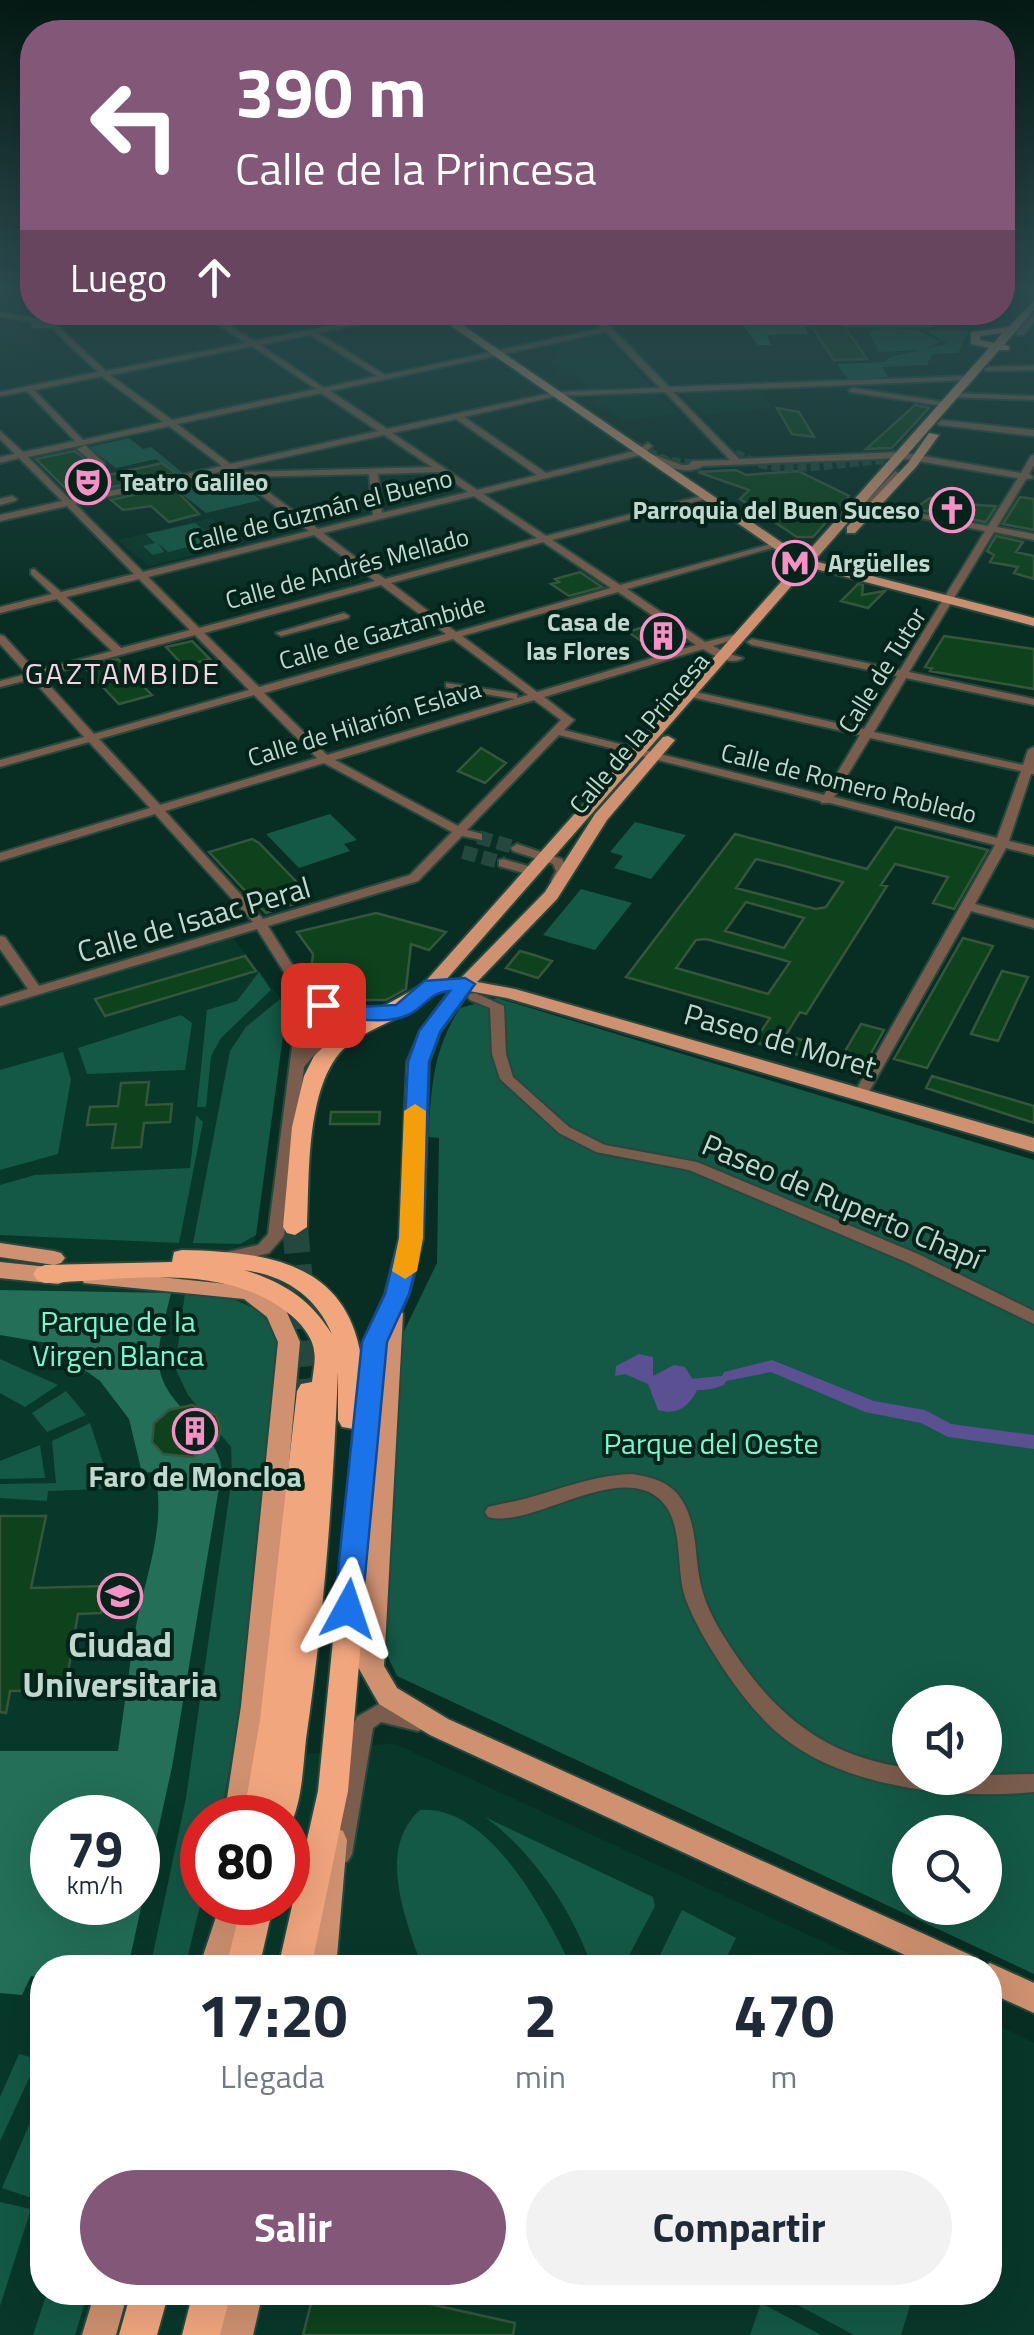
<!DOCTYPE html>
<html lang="es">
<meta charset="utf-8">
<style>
:root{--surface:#fff;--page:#f2f2f3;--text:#1f2937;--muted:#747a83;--accent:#825777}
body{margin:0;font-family:"Titillium Web",sans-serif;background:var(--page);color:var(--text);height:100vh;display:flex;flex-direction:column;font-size:38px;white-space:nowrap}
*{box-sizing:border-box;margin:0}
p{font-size:32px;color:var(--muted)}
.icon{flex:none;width:55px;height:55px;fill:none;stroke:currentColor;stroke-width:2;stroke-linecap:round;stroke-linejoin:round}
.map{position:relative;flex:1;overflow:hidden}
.panel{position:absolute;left:30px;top:1955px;width:972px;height:350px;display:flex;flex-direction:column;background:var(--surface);border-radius:40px;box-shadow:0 10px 40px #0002}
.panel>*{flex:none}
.guide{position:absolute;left:20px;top:20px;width:995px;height:305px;border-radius:40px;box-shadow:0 10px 40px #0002;background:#825777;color:#fff;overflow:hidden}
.fabs{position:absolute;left:892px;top:1685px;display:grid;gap:20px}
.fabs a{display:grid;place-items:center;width:110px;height:110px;border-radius:50%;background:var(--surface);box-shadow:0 10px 40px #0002;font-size:50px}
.speed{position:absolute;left:30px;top:1795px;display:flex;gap:20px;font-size:50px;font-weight:700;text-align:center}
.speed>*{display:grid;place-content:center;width:130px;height:130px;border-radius:50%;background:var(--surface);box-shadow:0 10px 40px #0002;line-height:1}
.speed small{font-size:25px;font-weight:400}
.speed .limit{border:15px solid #d22;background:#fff;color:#111}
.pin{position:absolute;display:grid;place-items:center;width:85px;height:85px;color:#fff;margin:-42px;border-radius:20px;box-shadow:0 5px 15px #0006}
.me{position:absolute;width:110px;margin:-55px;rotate:5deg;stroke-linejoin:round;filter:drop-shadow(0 0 8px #0008)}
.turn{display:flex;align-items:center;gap:35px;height:210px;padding:0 50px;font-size:45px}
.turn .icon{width:130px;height:130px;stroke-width:2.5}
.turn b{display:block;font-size:70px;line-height:85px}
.then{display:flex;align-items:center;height:95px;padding:0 50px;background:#0003;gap:20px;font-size:38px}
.eta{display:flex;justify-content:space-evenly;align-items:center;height:170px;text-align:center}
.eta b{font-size:60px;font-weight:700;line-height:70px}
.action{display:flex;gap:20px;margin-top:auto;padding:20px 50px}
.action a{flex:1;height:115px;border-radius:60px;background:var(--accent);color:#fff;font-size:40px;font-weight:700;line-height:115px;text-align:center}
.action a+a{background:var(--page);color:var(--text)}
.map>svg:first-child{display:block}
</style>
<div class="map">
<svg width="1034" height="2335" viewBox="0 0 1034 2335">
<rect width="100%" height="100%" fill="#082e23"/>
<path fill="#08382a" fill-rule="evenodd" d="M601 335 653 387 591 391 575 374 562 376 549 361 561 359 547 344Z
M762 389 772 408 705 415 683 394Z
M657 393 679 413 623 421 588 398Z
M211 518 243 543 149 566 118 540Z
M231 935 285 1004 256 1235 245 1292 274 1324 215 1766 393 1743 878 1967 42 1968V2292H990V2021L1034 2043V2335H0V1002ZM52 1818H138V1902H52ZM202 1818H288V1902H202Z"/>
<path fill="#135945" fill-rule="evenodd" d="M885 328 917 330 941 342 923 350 879 352 868 332Z
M926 330 969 331 958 353 932 354 927 365 882 367 889 379 849 380 837 364 885 362 890 357 947 344Z
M129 438 143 449 151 447 183 473 177 474 156 459 116 468 88 447Z
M224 473 261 500 206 513 169 484Z
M195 523 217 540 168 552 158 543 164 552 153 555 143 546 155 543 146 534Z
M330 814 357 840 344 844 350 851 299 868 266 834Z
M635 822 686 835 651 879 614 868 623 856 610 852Z
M581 889 632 903 595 950 543 935Z
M259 972 271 990 221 1038 211 1056 206 1107H197L207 1010 237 1001Z
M497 998 1034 1160V1974L397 1676 386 1653 381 1597 392 1356 437 1263 439 1138 428 1137C432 1086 432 1052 460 1008ZM910 1702H985V1778H910ZM910 1832H985V1908H910Z
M280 999 286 1014 256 1235 240 1244 193 1243 230 1051 246 1027Z
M181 1015 192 1023 185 1070 87 1074 78 1048Z
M63 1052 71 1079 58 1154 0 1170V1070Z
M196 1115 203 1122 179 1243 0 1235V1185L35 1175 190 1168Z
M185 1293C226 1294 277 1303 278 1355L243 1692 221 1817 202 1818V1898L185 1967 150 1968 186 1798 232 1477 231 1447 188 1395 175 1368Z
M0 1359 58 1385 25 1407 0 1393Z
M66 1391 86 1415 47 1432 32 1413Z
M90 1423 103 1463 102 1489 48 1491 47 1501 0 1498V1484L56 1483 52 1441Z
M40 1445 45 1478 0 1479V1461Z
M420 1810C491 1805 545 1914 572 1967H422C406 1920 376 1849 420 1810Z
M485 1817 653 1897 655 1906 623 1967H592C572 1910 534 1853 485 1817Z
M682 1910 736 1938 722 1967H654Z
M19 2054 38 2059 0 2141V2097Z
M42 2095V2171L32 2198 2 2188Z
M0 2202 31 2209 0 2306Z
M47 2293H88L75 2335H33Z
M775 2293 914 2292V2293L901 2335H854Z
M761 2303 821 2335H750Z"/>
<path fill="#236f58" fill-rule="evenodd" d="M922 317 927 325 937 327H805L808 334 767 335 771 345H758L742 324Z
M0 1290 171 1293C166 1315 157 1341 159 1364 162 1407 217 1426 222 1470L172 1767 128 1967 42 1968V1978L31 1976 22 1995 0 1993V1751H118C124 1710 129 1668 136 1626 145 1577 168 1522 154 1472L142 1473 129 1419 100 1381 47 1343 0 1335ZM52 1818H138V1902H52Z"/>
<path fill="#5b5092" d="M639 1354 653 1357V1376L674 1365 685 1367 698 1388C690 1406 678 1416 658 1410L648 1384 625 1374 615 1376 616 1366Z"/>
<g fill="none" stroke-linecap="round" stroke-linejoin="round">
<path fill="#5b5092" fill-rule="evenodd" d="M772 1360 874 1401 925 1410 951 1424 1034 1435V1449L948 1437 921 1423 865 1412 771 1372 726 1381 724 1385C714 1389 700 1392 690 1389L688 1384 690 1379 722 1376 724 1372Z"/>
</g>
<path fill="#0d421d" stroke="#35563b" stroke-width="2.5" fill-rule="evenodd" d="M802 312H834L867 359 834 360Z
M915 405 929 408 892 448 866 449Z
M777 408 799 412 814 437 792 434Z
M74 451 109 475 162 463 175 473 73 496 36 459Z
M736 470 746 475 798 471 849 496 813 537H797L740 499 749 490 698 472Z
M172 486 199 514 169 522 151 506 123 510 111 500Z
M1020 497 1034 499V530L1003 524Z
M930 498 963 504 996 506 986 522 914 509Z
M996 536 1023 542 1016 552 1034 556V579L1014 573 1018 567 990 562 994 555 987 551Z
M580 572 602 587 569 596 551 584 559 582 555 579Z
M858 584 863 585 862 595 885 591 868 608 841 601Z
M656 623 666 629 685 642 656 651 628 632Z
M944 636 1034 649V689L930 671 932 668 925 667Z
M192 641 210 659 184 666 166 647Z
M118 659 142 685 152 695 119 704 85 668Z
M481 748 506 763 485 783 458 771Z
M896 827 988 850 954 909 933 903 948 877 895 864 881 885 887 886 806 1014 800 1012 786 1035 844 1053 861 1024 884 1030 860 1073 754 1042 770 1018 626 977 735 834 867 869ZM756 859 785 866 843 882 826 907 816 909 736 888ZM746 902 804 918 784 948 725 931ZM706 939 769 956 790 962 768 994 676 968 696 940Z
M252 839 259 843 312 898 266 913 209 852Z
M376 913 446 932 429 950 411 944 406 989 386 1000H334L320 989 322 971H311L313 954 297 932Z
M963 938 993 946 927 1068 894 1059Z
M520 951 534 955 552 961 538 978 506 968Z
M245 956 256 971 105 1016 95 999Z
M1002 971 1028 977 998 1041 971 1034Z
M932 1076 1034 1106V1123L926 1088Z
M149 1082 146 1105 172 1104 170 1122 144 1123 141 1147 112 1148 116 1124 87 1125 90 1107 118 1106 121 1083Z
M331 1112H380L379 1124H330Z
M192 1405 216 1415 221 1429 218 1440 193 1457 163 1454 152 1442 154 1423 169 1410Z
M0 1516H46L31 1588 106 1586 101 1613 78 1614 65 1690 10 1691 6 1713 0 1712Z
M314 2292H376L515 2323 513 2335H303Z"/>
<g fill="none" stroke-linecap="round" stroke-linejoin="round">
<path stroke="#24483d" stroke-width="9" stroke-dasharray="9 4" stroke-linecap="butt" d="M636 446 667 461 692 464
M735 453C778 479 835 462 882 460L897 465 895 474"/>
<path stroke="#24483d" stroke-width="14" stroke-dasharray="14 6" stroke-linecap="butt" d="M478 837 517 848
M463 852 503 863"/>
<path stroke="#24483d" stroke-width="26" stroke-dasharray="26 12" stroke-linecap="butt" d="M295 1227 310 1391"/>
<defs>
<path id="minor" d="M0 312 48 321 86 312H101L55 324 106 371 246 343 207 317 210 313 254 341 399 312H416L318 333 385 375 602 328 588 312H596L669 387 972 376V380H969L673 392 739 459 900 452 1021 473 1031 456 1034 455V465L1029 474 1034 478 1026 479 997 527 1034 534V540L994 532 909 672 1034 699V705L906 678 874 732 1023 765 1028 750 1034 747V774H1031L1009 841 1034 847V855L1006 848 975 904 1034 920V928L971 911 867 1095 860 1100 855 1098 853 1095 995 845 830 803H822L820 801 559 735 467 830 482 834V840L462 836 418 881 268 926 303 982 335 1005 388 1008 395 1012 388 1016 332 1013 308 997 311 1008 306 1048 340 1036 347 1040 345 1043 314 1055 304 1067 284 1236 269 1253 229 1263 223 1261 221 1257 223 1253 258 1245 268 1234 297 1008 289 980 257 929 0 1006V998L28 989 0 949V936L5 937 39 986 253 922 155 814 0 861V853L150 808 89 742 0 767V760L84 737 32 679 0 687V681L27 674 0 644V635L4 636 36 671 112 651 57 599 0 613V607L52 594 31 574V570L34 569 61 592 134 574 67 506 0 521V515L62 501 19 458 0 463V457L15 454 0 439V431L23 452 75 441 27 391 0 396V392L98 372 51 328H32V324L36 323 0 316ZM606 332 660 388 556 392 387 429 330 391ZM310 335 377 376 324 388 260 345ZM252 346 316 389 172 420 110 375ZM102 376 105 379 163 422 83 440 34 390ZM665 392 730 460 692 461 688 465H682L646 452 652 446 648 443 638 450 546 473 464 417 556 396ZM321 393 378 431 230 464 177 424ZM456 419 537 475 477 490 392 433ZM169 426 222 466 70 500 28 457ZM384 435 432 467 241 472 236 468ZM640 455C659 464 685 477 703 466L900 458 1018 478 988 526 873 505 899 474 895 471 858 510 863 513 870 508 985 531 900 670 752 639 747 642 752 645 897 676 864 729 691 691 686 694 691 697 860 735 824 795 564 730 574 720 544 697 703 649C715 656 731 666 743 658L726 653 713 646 746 636V632L705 642 627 589 779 546V542L620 585 552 540 709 498V494L546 536 483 494ZM227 470 309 531 143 572 75 504ZM439 472 468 492 382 513 378 474ZM369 474 373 515 318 529 248 477ZM474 496 537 538 385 579 323 533ZM314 535 375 581 199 628 148 577ZM543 542 611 588 456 632 391 583ZM139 579 190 630 121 648 66 597ZM381 585 446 634 259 687 204 633ZM618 592 696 645 537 692 462 636ZM195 635 249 690 94 734 41 676ZM453 639 528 695 517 698V694L513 693 446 683V687L450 688 515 699 327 755 264 693ZM254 695 317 758 160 805 99 739ZM534 700 561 720 458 826 335 760ZM870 738 1021 771 997 838 834 797ZM324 763 452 832 410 875 263 919 165 811Z
M125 312H142L87 324 83 322Z
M905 312H973L983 315 979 317Z
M1031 316H1034V322L1023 335H1017V331Z
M1034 366V370L988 371 984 369 988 367Z
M853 388 944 402 948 404 944 406 850 392 849 390Z
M952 393 1034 396V400L949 397 948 395Z
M942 420 1034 430V436L939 425 938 423Z
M85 445 104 463V467H98L77 449Z
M12 496 17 499 15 501 0 505V499Z
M344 613 349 616 348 618 281 636 276 633Z
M517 844 562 859 568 871 561 884 557 885 551 881 556 871 553 864 513 851 511 848Z
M503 859 538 869 540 872 534 876 499 866V860Z
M475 993 504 1006 506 1054 513 1077 569 1127 605 1145 697 1162 918 1254 1034 1311V1324L906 1262 689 1170 596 1152 559 1133 500 1079 492 1054 490 1008 470 1000 468 997 470 994Z
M632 1474C650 1477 668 1481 679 1496 700 1524 693 1562 703 1593 710 1617 726 1640 740 1661 784 1723 833 1758 910 1768V1778H985V1775L1034 1774V1792C956 1800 848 1788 785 1739 761 1720 742 1696 725 1671 710 1648 694 1623 685 1597 675 1567 685 1518 657 1497 613 1464 531 1529 488 1517L485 1512 488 1507C501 1503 515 1502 528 1498 563 1488 595 1475 632 1474Z
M379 1704 425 1716 428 1722 425 1728 418 1731 381 1722 373 1728 352 1854 348 1861 341 1864 334 1861 330 1854 354 1723 357 1717Z"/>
<path id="major" d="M1034 301V310L1004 345 1009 346V350H999L814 561 1034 618V626L808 567 437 990H425L422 986 425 982 797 564 431 312H443L803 557 989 348 971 344V332L1009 327ZM1002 333 994 343 980 340V336Z
M929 433 939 435 916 467 855 533H847V527L908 463Z
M668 736 675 740 607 820 557 899 477 982 515 989 1034 1138V1152L507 998 453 988 450 984 453 980 460 979 545 892 595 814 663 737Z
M0 1243 54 1251 61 1253 65 1258 61 1263 54 1265 0 1257Z
M0 1262 58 1268 66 1271 69 1276 66 1281 58 1284 0 1278Z
M92 1270 257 1287 284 1306 300 1342 267 1706 252 1818H224L241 1706 278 1342 267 1317 244 1299 84 1283 81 1278 84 1273Z
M392 1306 400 1308 403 1314 384 1666 397 1688 448 1719 977 1958 981 1967 990 1963 1034 1983V2013L990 1993V1968H933L430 1735 379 1704 358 1667 381 1314 384 1308Z
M333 1827 343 1831 347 1840 336 1968H306L319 1840 323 1831Z
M221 1902H249L229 1968H199Z
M95 2292H128L116 2335H82Z
M230 2292H263L253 2335H219Z"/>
<path id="highway" d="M465 978 475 984 440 1032 429 1062 423 1239 409 1294 387 1342 348 1791 311 1968H278L318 1791 354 1429 342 1427 338 1420V1371C333 1494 324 1617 306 1739 303 1767 302 1806 288 1829V1818H243L260 1720 297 1391 301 1384 312 1382C313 1372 316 1360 314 1351 313 1337 299 1321 288 1313 223 1261 123 1280 45 1283L37 1280 33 1274 37 1268 45 1265 172 1262 174 1252 182 1250C263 1252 345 1260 361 1356L363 1342 385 1294 399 1239 407 1062 420 1031 458 980ZM244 1270C285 1276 315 1295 332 1334 310 1299 283 1282 244 1270Z
M431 980 441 986C419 1013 385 1021 356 1039 304 1070 310 1173 307 1227L295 1235 287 1233 283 1227 292 1127 304 1076 314 1056 342 1029Z
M242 1902H274L259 1968H226Z
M131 2292H169L157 2335H119Z
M193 2292H231L220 2335H182Z"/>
</defs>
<use href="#minor" stroke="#25493e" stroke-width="4"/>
<use href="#major" stroke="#25493e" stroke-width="4"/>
<use href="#highway" stroke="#25493e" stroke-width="4"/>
<use href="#minor" fill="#7b5d4d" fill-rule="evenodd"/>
<use href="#major" fill="#cf9170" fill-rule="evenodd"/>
<use href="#highway" fill="#f1a67e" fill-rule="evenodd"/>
</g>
<linearGradient id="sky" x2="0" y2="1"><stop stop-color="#041913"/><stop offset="0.47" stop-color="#2c4c50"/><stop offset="1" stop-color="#2c4c50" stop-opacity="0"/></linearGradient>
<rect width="1034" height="614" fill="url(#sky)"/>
<path fill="#1a73e8" stroke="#114b97" stroke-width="2.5" d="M465 978 475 984 440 1032 429 1062 423 1238 409 1294 387 1342 362 1609 358 1617 348 1621 338 1617 334 1609 362 1342 385 1294 399 1238 408 1062 419 1031 450 991C430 992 425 1007 408 1015 387 1025 330 1020 313 1005L323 999 355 1007 396 1005 424 981Z"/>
<path fill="#f59e0b" d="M415 1104 426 1111 423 1238 417 1271 405 1279 392 1271 399 1238 404 1111Z"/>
<defs>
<symbol id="theatre-ring" viewBox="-11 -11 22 22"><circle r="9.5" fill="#00241a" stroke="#fa8fc6" stroke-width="1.5"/><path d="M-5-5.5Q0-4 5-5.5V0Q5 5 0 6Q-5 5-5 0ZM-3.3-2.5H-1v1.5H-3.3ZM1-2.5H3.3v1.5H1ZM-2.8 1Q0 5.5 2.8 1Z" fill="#fa8fc6"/></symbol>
<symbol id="church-ring" viewBox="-11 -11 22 22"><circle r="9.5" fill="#00241a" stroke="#fa8fc6" stroke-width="1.5"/><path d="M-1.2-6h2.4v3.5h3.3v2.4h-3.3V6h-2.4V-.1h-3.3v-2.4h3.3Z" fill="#fa8fc6"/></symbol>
<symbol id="metro-ring" viewBox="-11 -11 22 22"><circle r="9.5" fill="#00241a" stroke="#fa8fc6" stroke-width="1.5"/><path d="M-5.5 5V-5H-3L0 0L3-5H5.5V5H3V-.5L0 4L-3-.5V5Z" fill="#fa8fc6"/></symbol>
<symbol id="building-ring" viewBox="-11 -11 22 22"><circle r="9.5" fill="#00241a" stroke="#fa8fc6" stroke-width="1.5"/><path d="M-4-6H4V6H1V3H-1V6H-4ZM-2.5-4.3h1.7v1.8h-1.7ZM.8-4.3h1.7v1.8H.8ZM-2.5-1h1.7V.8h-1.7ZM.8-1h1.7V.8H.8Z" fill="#fa8fc6"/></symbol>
<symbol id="university-ring" viewBox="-11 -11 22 22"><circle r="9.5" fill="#00241a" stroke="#fa8fc6" stroke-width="1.5"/><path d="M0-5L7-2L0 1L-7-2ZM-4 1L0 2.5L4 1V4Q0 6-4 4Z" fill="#fa8fc6"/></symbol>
</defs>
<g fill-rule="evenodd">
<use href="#theatre-ring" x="63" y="457" width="50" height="50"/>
<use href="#church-ring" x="927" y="485" width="50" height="50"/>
<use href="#metro-ring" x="770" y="538" width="50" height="50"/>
<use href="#building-ring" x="638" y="611" width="50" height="50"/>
<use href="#building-ring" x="170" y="1406" width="50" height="50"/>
<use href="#university-ring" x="95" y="1571" width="50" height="50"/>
</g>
<g text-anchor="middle" stroke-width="8" stroke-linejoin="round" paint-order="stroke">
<g font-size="25" font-weight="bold" fill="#c0d8ce" stroke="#00241a" text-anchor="start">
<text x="120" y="491">Teatro Galileo</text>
<text x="920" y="519" text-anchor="end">Parroquia del Buen Suceso</text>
<text x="828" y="572">Argüelles</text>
<text x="630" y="631" text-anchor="end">Casa de<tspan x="630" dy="29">las Flores</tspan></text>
</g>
<g font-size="25" fill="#c0d8ce" stroke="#00241a">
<text transform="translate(320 510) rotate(-14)" y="9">Calle de Guzmán el Bueno</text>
<text transform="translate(347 568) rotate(-15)" y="9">Calle de Andrés Mellado</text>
<text transform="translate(382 632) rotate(-16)" y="9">Calle de Gaztambide</text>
<text transform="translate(882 670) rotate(-58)" y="9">Calle de Tutor</text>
<text transform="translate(364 723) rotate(-17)" y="9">Calle de Hilarión Eslava</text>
<text transform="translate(639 733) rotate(-50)" y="9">Calle de la Princesa</text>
<text transform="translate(849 783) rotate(14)" y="9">Calle de Romero Robledo</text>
</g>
<g font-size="30" letter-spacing="2.5" fill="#f5d5e4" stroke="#00241a">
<text x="123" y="684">GAZTAMBIDE</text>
</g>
<g font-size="30" fill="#c0d8ce" stroke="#00241a">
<text transform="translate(194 920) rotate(-16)" y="10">Calle de Isaac Peral</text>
<text transform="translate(780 1041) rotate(16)" y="10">Paseo de Moret</text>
<text transform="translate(842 1202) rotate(23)" y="10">Paseo de Ruperto Chapí</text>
</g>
<g font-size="30" fill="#75fbcf" stroke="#00241a">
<text x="118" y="1332">Parque de la<tspan x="118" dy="34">Virgen Blanca</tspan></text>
<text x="711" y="1454">Parque del Oeste</text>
</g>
<g font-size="30" font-weight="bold" fill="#c0d8ce" stroke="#00241a">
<text x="195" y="1487">Faro de Moncloa</text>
</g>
<g font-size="35" font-weight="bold" fill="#c0d8ce" stroke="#00241a">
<text x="120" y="1657">Ciudad<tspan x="120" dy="40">Universitaria</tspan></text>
</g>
</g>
</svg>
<div class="fabs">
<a><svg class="icon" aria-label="sound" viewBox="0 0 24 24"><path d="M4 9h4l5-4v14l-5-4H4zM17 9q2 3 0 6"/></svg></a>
<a><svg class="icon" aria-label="search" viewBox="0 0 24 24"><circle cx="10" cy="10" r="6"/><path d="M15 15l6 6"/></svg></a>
</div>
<div class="speed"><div>79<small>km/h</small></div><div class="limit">80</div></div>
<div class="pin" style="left:323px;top:1005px;background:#d93025"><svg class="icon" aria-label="arrive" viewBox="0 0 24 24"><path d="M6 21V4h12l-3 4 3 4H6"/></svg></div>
<svg class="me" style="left:348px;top:1609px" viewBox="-20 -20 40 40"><path d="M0-17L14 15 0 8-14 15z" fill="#1a73e8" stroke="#fff" stroke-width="4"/></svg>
<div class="guide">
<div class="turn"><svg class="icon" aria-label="left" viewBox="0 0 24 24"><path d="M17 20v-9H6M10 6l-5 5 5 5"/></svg><div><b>390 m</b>Calle de la Princesa</div></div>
<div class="then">Luego<svg class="icon" aria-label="ahead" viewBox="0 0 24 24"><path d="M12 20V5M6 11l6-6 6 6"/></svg></div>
</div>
<section class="panel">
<div class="eta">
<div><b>17:20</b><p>Llegada</p></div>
<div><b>2</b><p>min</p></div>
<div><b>470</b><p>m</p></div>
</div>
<div class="action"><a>Salir</a><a>Compartir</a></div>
</section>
</div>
